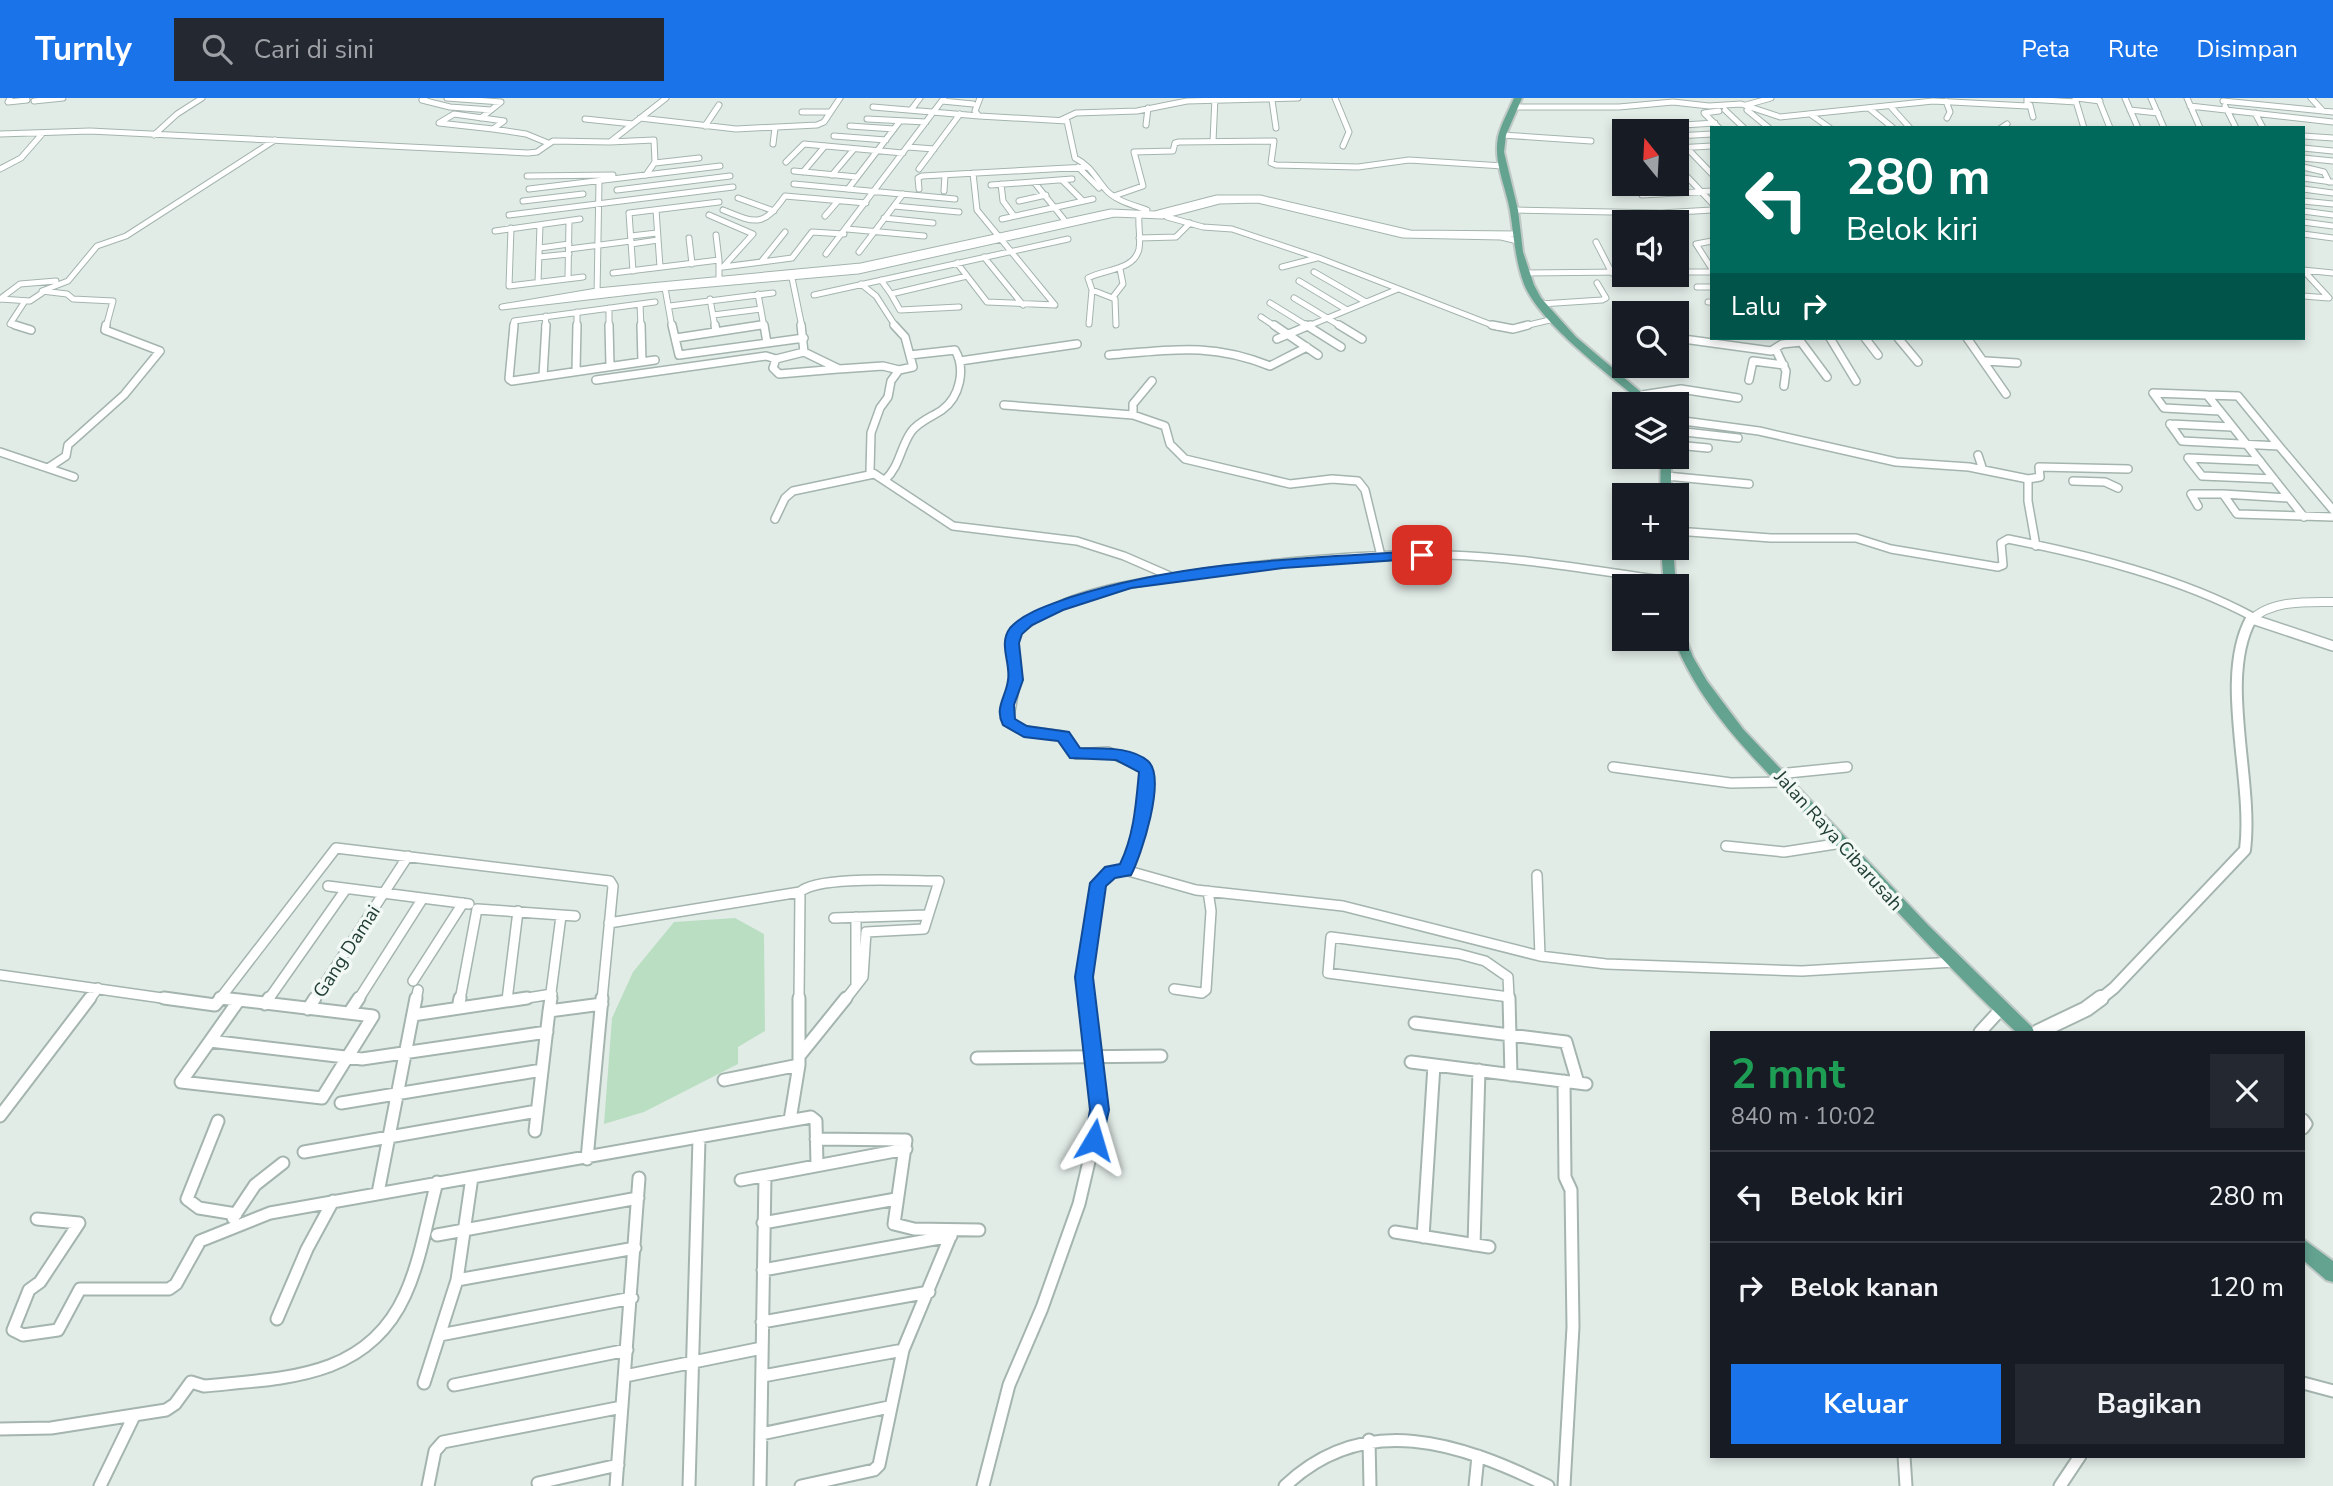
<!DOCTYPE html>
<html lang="id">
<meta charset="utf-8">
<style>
:root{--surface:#171b24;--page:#242831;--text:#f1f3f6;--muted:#9ea1a6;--line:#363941;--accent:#1a73e8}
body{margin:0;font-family:"Nunito Sans",sans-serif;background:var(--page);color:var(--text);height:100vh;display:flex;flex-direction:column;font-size:26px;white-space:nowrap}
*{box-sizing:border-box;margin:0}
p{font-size:23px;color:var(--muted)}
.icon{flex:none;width:38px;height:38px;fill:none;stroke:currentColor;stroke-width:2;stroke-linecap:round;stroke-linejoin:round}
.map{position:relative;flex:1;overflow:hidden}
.drawer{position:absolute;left:1710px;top:933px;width:595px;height:427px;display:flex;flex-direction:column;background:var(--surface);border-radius:0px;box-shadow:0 4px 10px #0003}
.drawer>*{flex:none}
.guide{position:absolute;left:1710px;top:28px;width:595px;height:214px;border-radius:0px;box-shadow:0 4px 10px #0003;background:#00695c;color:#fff;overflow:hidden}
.needle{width:46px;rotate:342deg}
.fabs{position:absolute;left:1612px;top:21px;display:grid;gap:14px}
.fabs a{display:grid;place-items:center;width:77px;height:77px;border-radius:0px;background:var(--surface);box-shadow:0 4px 10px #0003;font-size:35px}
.pin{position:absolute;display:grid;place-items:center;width:60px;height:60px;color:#fff;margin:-30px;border-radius:14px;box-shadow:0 4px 10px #0006}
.me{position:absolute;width:77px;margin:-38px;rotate:7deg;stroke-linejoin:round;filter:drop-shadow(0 0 5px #0008)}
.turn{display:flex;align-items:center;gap:24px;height:147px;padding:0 21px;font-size:32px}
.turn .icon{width:91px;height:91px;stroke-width:2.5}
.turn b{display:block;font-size:49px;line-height:60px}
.then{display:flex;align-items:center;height:66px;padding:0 21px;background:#0003;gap:14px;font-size:26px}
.round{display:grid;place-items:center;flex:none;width:74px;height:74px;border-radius:0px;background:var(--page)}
.overview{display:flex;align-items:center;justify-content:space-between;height:119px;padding:0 21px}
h1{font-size:42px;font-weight:700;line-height:52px;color:#1e9e55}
.action{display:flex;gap:14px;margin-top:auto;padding:14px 21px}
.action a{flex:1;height:80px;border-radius:0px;background:var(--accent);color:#fff;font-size:28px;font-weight:700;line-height:80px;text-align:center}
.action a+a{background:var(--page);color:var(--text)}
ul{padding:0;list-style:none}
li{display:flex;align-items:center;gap:21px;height:91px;padding:0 21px;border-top:2px solid var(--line)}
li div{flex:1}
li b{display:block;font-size:26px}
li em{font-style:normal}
header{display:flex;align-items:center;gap:42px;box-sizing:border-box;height:98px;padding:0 35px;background:var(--accent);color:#fff}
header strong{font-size:33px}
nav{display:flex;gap:38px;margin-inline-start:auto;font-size:24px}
.search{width:490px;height:63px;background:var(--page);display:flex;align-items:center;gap:18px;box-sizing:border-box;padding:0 24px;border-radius:0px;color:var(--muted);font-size:26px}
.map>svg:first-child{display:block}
</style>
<header>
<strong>Turnly</strong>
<div class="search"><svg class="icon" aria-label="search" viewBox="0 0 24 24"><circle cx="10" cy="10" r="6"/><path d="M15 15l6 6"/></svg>Cari di sini</div>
<nav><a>Peta</a><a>Rute</a><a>Disimpan</a></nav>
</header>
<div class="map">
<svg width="2333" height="1388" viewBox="0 0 2333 1388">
<rect width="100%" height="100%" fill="#e2ece7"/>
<path fill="#badec2" d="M735 820 764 836 765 933 738 949V966L644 1014 604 1026 612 920 633 874 674 824Z"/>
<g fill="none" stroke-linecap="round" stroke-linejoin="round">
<defs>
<path id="minor-far3" d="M10 0 8 4 27 2
M425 0 422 2 450 9 491 12
M447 0 501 4 481 20
M980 0 975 13 979 18 1067 23 1075 60C1091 68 1095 79 1106 92 1116 103 1133 107 1147 112
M1335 0 1349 34 1343 48
M2075 0 2084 30
M2077 0 2100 3
M2098 0 2110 30
M2125 0 2138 30
M2151 0 2164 30
M2187 0 2200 30
M2311 0 2323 13
M1272 2 1276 30
M34 3 63 0
M942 3 973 6
M1946 3 1950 14 1947 20
M2223 3 2333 14
M1746 7 1771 0
M2030 7 2033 19
M2190 8 2333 24
M2225 8 2236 30
M873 9 979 18
M1516 9H1619L1673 4 1709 8 1741 6 1780 19 1933 3 2027 8V1L2076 4
M1891 9 1910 30
M1870 11 1893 30
M911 12 920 0
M1725 12 1744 30
M1747 12 1769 30
M2130 12 2158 15
M1719 13 1704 15 1719 30
M802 14H829
M2255 15 2263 30
M454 16 504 23 493 31 439 25Z
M1810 16 1830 30
M640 20 736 31 817 27 824 24 840 0
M585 21 633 26
M867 21 926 24
M1061 22 1076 15 1137 13 1187 3 1298 0
M1146 27 1148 10
M705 28 719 7
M850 28 894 31
M2001 30 2007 26
M493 31 526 36 548 45
M1634 33 1636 30 1715 25
M0 36 90 33 528 55 537 54 553 43 610 44 666 0
M154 37 177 16 202 0
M1502 37 1591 43
M834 38 886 42
M1676 38 1712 36
M2303 38 2333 40
M1213 43 1215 0
M610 44 654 42 655 64 646 77
M773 46 775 30
M908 49 934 51
M1686 49 1712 76
M1676 50 1712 48
M2303 50 2333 53
M2303 60 2333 63
M786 64 804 46 903 55
M655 65 699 60
M1676 67 1712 105
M1078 69 1099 90
M2303 69 2324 74 2329 84
M0 71 21 60 42 36
M919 71 960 16
M794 73 857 79
M803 74 825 48
M832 77 854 51
M527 78 613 77
M2303 80 2332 84
M1062 82 1083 103
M1034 84 1066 124
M794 86 955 101
M1001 86 1003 103 1014 118
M991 87 1072 81
M529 91 720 68
M848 91 900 23
M919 91 918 80 922 78 1087 69
M2303 91 2333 95
M617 92 730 78
M944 93 945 77
M1642 97 1712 93
M1114 98 1143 88 1134 54 1173 53 1175 45 1179 44 1274 43 1271 65 1276 67 1358 69 1409 62 1503 68
M738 100 774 113
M523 103 583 96
M1019 103 1046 97
M2303 103 2333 106
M894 108 959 114
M656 112 660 169
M723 112C757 126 763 129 785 98L866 105
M1514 112 1661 115 1712 112
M2303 113 2333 117
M509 117 733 89
M709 117 753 136 724 168
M825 118 838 103
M1167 119 1203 129 1232 131 1319 160 1497 229
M884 120 933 125
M1002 121 1093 101
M2303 124 2333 128
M511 130 509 188 583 179
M847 131 924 138
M495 133 580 121
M1517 136 1410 135 1260 100H1217L1155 116 1111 114 861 168 597 193 502 209 665 190 858 173 1114 116 1162 118 1219 103 1258 102 1403 137 1501 139 1518 143
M2303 136 2333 140
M716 137 719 162
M631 138 657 135
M689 140 692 166
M1139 140 1176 139 1190 125
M1712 143 1696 146 1712 171
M1596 144 1612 175
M631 146 658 142
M540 150 569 146
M569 151 631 143
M859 154 903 96
M826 156 944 0
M539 159 569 156
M984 159 1023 207
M761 164 785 134
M957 165 987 204 1055 207 977 112 973 75
M723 169 792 160 812 134 844 136
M1282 169 1317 160
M2303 172 2329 200 2303 198
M2303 172 2333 175
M633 173 629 115 719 104
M1314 174 1366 204
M1676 174H1712
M613 175 719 162V181
M791 175 802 229
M1525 175 1624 174
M568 180 569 123
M881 182 891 196 967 178
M1299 183 1347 212
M538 184 540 127
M861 186 876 198 896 229
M1697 189H1712
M665 190 672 229
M1092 192 1115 201 1116 227
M758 196 764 229
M891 196 900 212 959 209
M597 197 599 83
M814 197 1068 141
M1113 199 1123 186 1120 171
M1294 200 1342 229
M0 201 20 186 56 183
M0 201 30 203 42 195
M710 201 715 229
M1708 204H1712
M1270 205 1309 229
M640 206 641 229
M1541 206 1602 202 1606 200 1597 185
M670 208 773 195
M609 210V229
M713 217 761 211
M1261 219 1276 229
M1089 226 1092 192 1088 180C1104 171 1134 173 1139 151 1141 140 1138 128 1139 117
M21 229 10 226 25 203
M106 229 113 203 73 201 67 196 42 193 68 183 97 148 126 138 275 42
M513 229 514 223 655 204
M545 229 546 218
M577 229V214
M749 229 764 227
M1306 229 1398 191
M1520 229 1554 221"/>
<path id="minor-far2" d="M15 227 31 232
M514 227 509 281 512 283 655 262
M609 227 610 268
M641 227 642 264
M672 227 679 257 804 240
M715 227 716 234
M764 227 767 245
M801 227 804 254 839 271 883 268 899 272
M894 227 905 239 913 269 899 272 891 283 888 299 880 310 871 335 870 373 953 428 1077 443 1124 458 1170 478
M1274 227 1318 257
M1306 227 1341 249
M1339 227 1362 241
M1492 227 1513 231 1528 227
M676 240 761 227
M1676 240 1771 253 1782 246 1801 244 1799 240
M1830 240 1856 283
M1865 240 1878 257
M1898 240 1918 264
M1967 240 2006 296
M1277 241 1310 227
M1801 244 1827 279
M1776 252 1786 273 1784 288
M1109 257C1170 252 1211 244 1270 268L1307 249
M776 261 773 270 779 276 838 271
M960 263 1077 246
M1986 263 2017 265
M576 273 577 227
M543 278 546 227
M596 282 766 258 776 261 804 254
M1749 282 1753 263 1784 267
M1152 283 1133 306V317L1165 328 1170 346 1185 361 1290 386 1332 381 1358 383 1365 392 1381 458
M1642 297 1681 291 1738 300
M1004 307 1133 317
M2220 313 2164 310 2153 295 2207 297C2235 331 2262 366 2289 400
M1676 322 1759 333 1896 364 1969 369 2028 381 2040 379 2039 369 2128 371
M2170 326 2182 343 2279 348 2238 298 2207 297
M2170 326 2232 329
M1676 333 1738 340
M1676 347 1708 350
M2279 348 2333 412
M0 354 74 379
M1978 357 1983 372
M2260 363 2188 360 2202 378 2274 381
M48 370 66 358 68 347 124 297 160 253 105 232 106 227
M1666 378 1749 386
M2028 381V403L2036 448
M885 382C900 368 900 350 911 334 919 323 932 319 942 312 960 299 966 271 955 252L910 257
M2073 383 2105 384 2118 390
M2223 396 2289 400 2304 419
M2198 408 2191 396H2223L2237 416 2333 419
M775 421 785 400 793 393 874 376
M1676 433 1771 440H1856L1891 451 1998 469 2003 467 2001 445 2008 441C2088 457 2181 480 2253 519
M2251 521 2257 523
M1030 523C1075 493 1135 485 1187 477 1273 464 1361 455 1448 457 1522 459 1596 473 1670 483"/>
<path id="minor-far1" d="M1033 521 1017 532 1012 542 1016 580 1008 624 1024 633 1063 638 1076 656 1108 654 1146 670C1150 706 1140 739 1125 772
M2252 521 2333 548
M1613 669 1731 685 1786 684
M1778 676 1847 669
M1726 748 1784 754 1842 745
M328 788 469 806
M856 819V888
M834 820 928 817
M609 825 800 794C817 777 911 783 939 783L924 831 866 834 863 879 845 902
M1331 839 1459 856 1485 863 1508 879 1509 899 1328 875Z
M1540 858 1606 866 1802 873 1954 864
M0 877 176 902
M413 883 463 805
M1174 891 1202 895 1206 892 1211 813 1208 793
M1509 899V902
M220 900 233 902
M89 902 98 890
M219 902 336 750 610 783 613 788 602 902
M268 902 346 791
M314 902 408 758
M358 902 423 800
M416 902 418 892
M460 902 477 811 575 818
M507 902 518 813
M515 902 552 896
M550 902 561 818
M799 902 800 794
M1087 902C1083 866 1087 806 1106 776L1125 772 1196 792 1343 808 1540 858 1537 777"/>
<path id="minor" d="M164 900 215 907 221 900
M220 900 239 902
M551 900 549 913 602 906
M1509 900 1511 977
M239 902 373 918 322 1000 181 984Z
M265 906 269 900
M458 910 460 900
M308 911 315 900
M349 915 359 900
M413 917 527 900
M1415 925 1566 944 1578 985
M1980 934 2002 910
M210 943 362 961 547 934
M800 957 846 900
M977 960 1161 958
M1411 964 1586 986
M724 982 799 967V900
M1564 983 1565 1079 1571 1092 1573 1229 1564 1388
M341 1005 542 972
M0 1018 90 900
M790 1022 799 967
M2303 1022 2306 1026 2303 1030
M218 1023 187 1101 199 1110 236 1116
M535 1033 549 913
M816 1041 906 1042 894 1126 914 1131 979 1132
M304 1054 537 1013
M587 1061 602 900
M741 1082 906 1051
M378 1095 416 900
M233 1120 255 1087 283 1065
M37 1121 79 1125 40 1184 29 1192 13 1232 23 1237 58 1232 80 1191H169L176 1186 200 1143 270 1115 811 1019 816 1023 817 1067
M763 1125 896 1101
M1395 1134 1489 1149
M437 1137 638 1100
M1423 1139 1434 967
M1474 1147 1479 972
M763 1172 951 1138
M457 1182 635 1150
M277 1221 307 1151 333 1103
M762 1224 929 1194
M440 1237 632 1200
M625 1278 762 1250
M763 1278 903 1252
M424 1285 457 1182 472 1079
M2303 1285 2333 1293
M454 1287 627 1252
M0 1331 51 1330 166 1312 175 1306 191 1284 204 1288C284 1280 367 1281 405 1197 421 1162 427 1121 437 1084
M761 1336 889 1309
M1369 1342 1370 1388
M1904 1358 1906 1388
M538 1385 618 1367
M100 1388 134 1318
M428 1388 435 1353 443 1344 622 1309
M616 1388 639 1080
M689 1388 699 1041
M760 1388 765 1078
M801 1388 874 1372 879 1367 903 1252 953 1132
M983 1388 1009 1287 1042 1210 1079 1106 1094 1042 1099 1012 1086 900
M1285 1388C1365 1312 1460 1345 1548 1388
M1475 1388 1478 1358
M2060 1388 2080 1358"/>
<path id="tertiary-far2" d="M2250 523C2270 502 2306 504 2333 504"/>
<path id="tertiary-far1" d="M2099 902 2114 890 2245 752C2254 682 2218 581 2251 521"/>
<path id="tertiary" d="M2038 934 2086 911 2101 900"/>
<path id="primary" d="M1514 0H1522L1506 37 1504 54 1518 112 1523 154 1534 187 1541 200 1576 239 1655 306H1644C1611 278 1540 226 1524 186 1515 162 1514 138 1510 113 1506 89 1493 64 1498 39 1501 26 1509 12 1514 0Z
M1661 359H1671V397H1660Z
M1661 450H1673L1676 488H1664Z
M1676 527 1682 531 1693 559 1707 583 1743 631 1928 827 2032 929 2034 934H2016C1947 869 1884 799 1820 730 1766 671 1703 617 1674 541H1676Z
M2303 1141 2333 1163V1184L2326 1182 2303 1162Z"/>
</defs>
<use href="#minor-far3" stroke="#a4b4ae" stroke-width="7"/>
<use href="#minor-far2" stroke="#a4b4ae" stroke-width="10"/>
<use href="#minor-far1" stroke="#a4b4ae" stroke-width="12"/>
<use href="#minor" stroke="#a4b4ae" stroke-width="15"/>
<use href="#tertiary-far2" stroke="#a4b4ae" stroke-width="10"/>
<use href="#tertiary-far1" stroke="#a4b4ae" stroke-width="14"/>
<use href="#tertiary" stroke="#a4b4ae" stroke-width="18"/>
<use href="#primary" stroke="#c1c9c6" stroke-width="4"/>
<use href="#minor-far3" stroke="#fff" stroke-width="5"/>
<use href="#minor-far2" stroke="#fff" stroke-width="7"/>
<use href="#minor-far1" stroke="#fff" stroke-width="9"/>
<use href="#minor" stroke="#fff" stroke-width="11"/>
<use href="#tertiary-far2" stroke="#fff" stroke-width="8"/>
<use href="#tertiary-far1" stroke="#fff" stroke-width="10"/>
<use href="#tertiary" stroke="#fff" stroke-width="14"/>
<use href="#primary" fill="#65a391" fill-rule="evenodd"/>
</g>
<path fill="#1a73e8" stroke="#114b97" stroke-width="2" d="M1422 453 1427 454V460L1283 470 1131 490 1063 512 1032 527 1022 536 1019 545 1023 582 1014 607 1015 621 1027 628 1069 634 1080 650C1102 651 1130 648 1148 663 1167 680 1141 758 1131 777L1115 780 1106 788 1093 879 1109 1012 1101 1048 1094 1051 1088 1048 1085 1042 1090 1012 1075 879 1090 785 1105 769 1120 766C1134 737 1136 706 1139 674L1116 662 1070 660 1058 643 1024 639 1003 627C994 610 1006 599 1008 582 1011 565 998 546 1010 530 1024 514 1052 506 1071 499 1184 463 1304 460 1422 453Z"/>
<g text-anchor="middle" stroke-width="7" stroke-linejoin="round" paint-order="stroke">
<g font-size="19" fill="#213e35" stroke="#f2f9f5">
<text transform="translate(1839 742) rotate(48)" y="7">Jalan Raya Cibarusah</text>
<text transform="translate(346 853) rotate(-57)" y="7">Gang Damai</text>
</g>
</g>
</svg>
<div class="fabs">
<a><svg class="needle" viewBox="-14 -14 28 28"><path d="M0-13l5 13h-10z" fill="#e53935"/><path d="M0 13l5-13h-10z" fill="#9ea1a6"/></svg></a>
<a><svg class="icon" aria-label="sound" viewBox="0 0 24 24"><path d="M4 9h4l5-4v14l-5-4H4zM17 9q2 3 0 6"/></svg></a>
<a><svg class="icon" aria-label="search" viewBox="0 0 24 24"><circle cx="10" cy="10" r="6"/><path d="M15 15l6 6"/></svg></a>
<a><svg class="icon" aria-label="layers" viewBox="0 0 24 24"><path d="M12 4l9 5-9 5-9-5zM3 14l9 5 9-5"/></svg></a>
<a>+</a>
<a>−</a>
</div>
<div class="pin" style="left:1422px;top:457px;background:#d93025"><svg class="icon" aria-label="arrive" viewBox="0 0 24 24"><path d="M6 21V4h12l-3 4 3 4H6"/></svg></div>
<svg class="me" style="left:1094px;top:1042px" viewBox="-20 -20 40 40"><path d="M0-17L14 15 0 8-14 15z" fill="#1a73e8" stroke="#fff" stroke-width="4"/></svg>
<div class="guide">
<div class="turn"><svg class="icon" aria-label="left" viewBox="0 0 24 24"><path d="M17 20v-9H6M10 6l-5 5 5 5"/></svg><div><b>280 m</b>Belok kiri</div></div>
<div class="then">Lalu<svg class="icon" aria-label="right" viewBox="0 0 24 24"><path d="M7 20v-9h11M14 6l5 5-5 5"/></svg></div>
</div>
<section class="drawer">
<div class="overview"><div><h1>2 mnt</h1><p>840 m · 10:02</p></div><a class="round"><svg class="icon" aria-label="close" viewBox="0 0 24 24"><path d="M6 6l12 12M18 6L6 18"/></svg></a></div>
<ul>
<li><svg class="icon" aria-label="left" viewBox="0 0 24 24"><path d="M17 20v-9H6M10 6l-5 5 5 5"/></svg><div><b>Belok kiri</b></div><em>280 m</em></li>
<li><svg class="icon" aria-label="right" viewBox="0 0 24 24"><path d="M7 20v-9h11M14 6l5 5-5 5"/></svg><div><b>Belok kanan</b></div><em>120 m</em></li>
</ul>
<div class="action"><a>Keluar</a><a>Bagikan</a></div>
</section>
</div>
